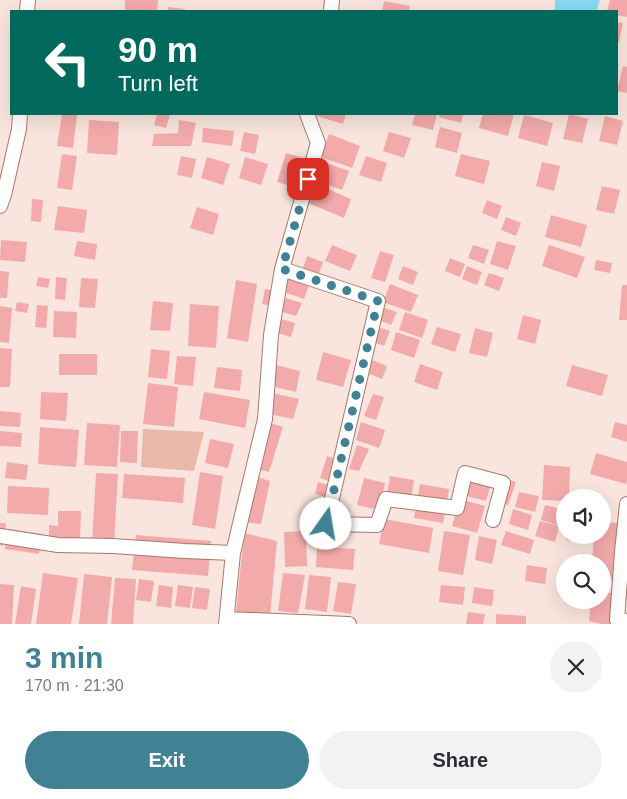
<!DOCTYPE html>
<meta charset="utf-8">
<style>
:root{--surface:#fff;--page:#f2f2f3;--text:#2b2b33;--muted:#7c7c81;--accent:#408294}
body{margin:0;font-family:Helvetica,sans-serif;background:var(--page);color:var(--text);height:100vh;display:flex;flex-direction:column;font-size:19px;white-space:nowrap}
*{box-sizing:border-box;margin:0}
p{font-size:16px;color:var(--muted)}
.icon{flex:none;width:28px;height:28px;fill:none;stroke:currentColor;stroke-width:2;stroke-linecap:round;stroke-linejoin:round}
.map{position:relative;height:624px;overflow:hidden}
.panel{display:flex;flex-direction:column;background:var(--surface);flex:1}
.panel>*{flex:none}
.banner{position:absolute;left:10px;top:10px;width:608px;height:105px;border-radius:0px;box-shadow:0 5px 20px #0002;background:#00695c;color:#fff;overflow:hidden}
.tools{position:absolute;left:556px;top:489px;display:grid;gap:10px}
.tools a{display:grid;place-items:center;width:55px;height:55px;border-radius:50%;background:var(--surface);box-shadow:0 5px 20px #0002;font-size:25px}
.pin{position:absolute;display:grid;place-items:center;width:42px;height:42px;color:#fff;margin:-21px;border-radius:10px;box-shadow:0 2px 8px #0006}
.me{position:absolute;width:55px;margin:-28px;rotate:13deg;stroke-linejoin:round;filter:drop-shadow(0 0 4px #0008)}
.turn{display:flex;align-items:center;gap:18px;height:105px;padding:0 25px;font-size:22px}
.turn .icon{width:65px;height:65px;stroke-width:2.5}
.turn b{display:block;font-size:35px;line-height:42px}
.round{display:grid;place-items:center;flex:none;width:52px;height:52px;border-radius:26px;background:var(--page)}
.head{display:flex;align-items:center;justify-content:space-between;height:85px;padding:0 25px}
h1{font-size:30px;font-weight:700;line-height:38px;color:var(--accent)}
.button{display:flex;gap:10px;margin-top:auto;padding:10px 25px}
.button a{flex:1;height:58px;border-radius:30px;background:var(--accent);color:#fff;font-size:20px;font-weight:700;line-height:58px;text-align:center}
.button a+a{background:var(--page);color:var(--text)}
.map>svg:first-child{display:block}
</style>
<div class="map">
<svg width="627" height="624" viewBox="0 0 627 624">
<rect width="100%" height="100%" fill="#f9e5de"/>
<path fill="#eab8a8" d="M143 429 204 432 194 471 141 467Z"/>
<path fill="#88daf2" d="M555 0H600L596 11H557L555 10Z"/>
<path fill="#f3aaaa" d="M125 0H158L157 11H125Z
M610 0H627V17L616 15V11H607Z
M384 1 410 6 409 11H382Z
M168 7 185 9V11H168Z
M616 22 623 23 619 42 616 41Z
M623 66 627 67V93L617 91Z
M62 114H77L73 148 57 146Z
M157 114H170L166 128 154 125Z
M318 114H346L343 124 317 116Z
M415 114H437L433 130 412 125Z
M440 114H463L461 123 439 117Z
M483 114H514L508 136 479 128Z
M569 114 588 119 582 143 563 139Z
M524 115 553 123 547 146 518 138Z
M605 116 623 121 617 145 599 141Z
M89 120 119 122 117 155 87 153Z
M179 120 196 123 191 146H152L154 134 178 133Z
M440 127 462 133 457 153 435 147Z
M203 128 234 131 232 146 202 142Z
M244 132 259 135 255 154 240 151Z
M389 132 411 138 404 158 383 151Z
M329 134 360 146 352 168 321 157Z
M286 153 300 157 290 186 277 182Z
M62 154 77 156 72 190 57 188Z
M461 154 490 161 484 184 455 176Z
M181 156 196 159 192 178 177 175Z
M366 156 387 163 381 182 359 175Z
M207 157 230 164 223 185 201 178Z
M245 157 268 164 261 185 239 178Z
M321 161 349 171 342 190 314 180Z
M542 162 560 166 554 191 536 186Z
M314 183 351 199 344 218 306 202Z
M602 186 620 190 614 214 596 210Z
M32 199 43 200 41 222 31 221Z
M487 200 502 206 497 219 482 213Z
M58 206 87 210 84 233 54 230Z
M197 207 219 214 213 235 190 228Z
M551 215 587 225 581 247 545 237Z
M506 217 521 223 516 236 501 230Z
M1 240 27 242 25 262 0 260Z
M77 241 97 244 95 260 74 256Z
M497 241 516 246 508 270 490 264Z
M332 245 357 255 350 271 325 261Z
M473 245 489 250 484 264 468 258Z
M549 245 585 257 577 278 542 266Z
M380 251 394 255 385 282 371 278Z
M307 256 323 262 318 277 302 271Z
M450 258 465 264 460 277 445 271Z
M596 260 612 263 610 273 594 270Z
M403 266 418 272 413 285 398 279Z
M467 266 482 272 477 285 462 279Z
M0 271 9 272 7 298H0Z
M489 273 504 278 499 291 484 285Z
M38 277 50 279 48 288 36 286Z
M56 277 67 278 65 300 55 299Z
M286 277 309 285 304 299 281 291Z
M81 278 98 279 95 308 79 307Z
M236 280 257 284 248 342 227 338Z
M390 284 418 295 411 312 383 302Z
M622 285H627V320H619Z
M265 289 275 291 272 306 262 304Z
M286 298 302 303 296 316 282 312Z
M153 301 173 303 170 331 150 330Z
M17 302 29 304 27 313 15 311Z
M190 304 219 306 216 348 188 346Z
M37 305 48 306 46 328 35 327Z
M0 306 12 308 9 343 0 342Z
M381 307 397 312 391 325 376 319Z
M54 311 77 312 76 338 53 337Z
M405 312 428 320 422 338 399 330Z
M523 315 541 320 535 344 517 339Z
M278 318 295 323 291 337 274 332Z
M375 326 390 331 384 346 370 341Z
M437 327 461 334 455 352 431 344Z
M475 328 493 333 487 357 469 353Z
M396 332 420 340 414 358 391 350Z
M0 348 12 349 10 387H0Z
M151 349 170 351 167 379 148 377Z
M323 352 351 360 343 387 316 380Z
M59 354H97V375H59Z
M177 356 196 357 193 386 174 384Z
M372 360 387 366 382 379 367 373Z
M420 364 443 372 437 390 414 382Z
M276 365 300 371 296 392 271 386Z
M572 365 608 375 602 396 566 386Z
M217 367 242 370 240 391 214 388Z
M148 383 178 387 174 427 143 424Z
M41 392 68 393 66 421 40 419Z
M204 392 250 400 245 428 199 419Z
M272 393 299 399 293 419 269 414Z
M373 394 384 397 376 420 364 416Z
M0 411 21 413 20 427 0 426Z
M267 422 283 427 269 472 256 469Z
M361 422 385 430 379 448 356 440Z
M615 422 627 425V442L611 437Z
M87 423 120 425 117 467 84 465Z
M40 427 79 430 76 467 38 464Z
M0 431 22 433 21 447 0 446Z
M121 431H138L137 463 120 462Z
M210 439 234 444 228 468 205 463Z
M357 445 369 449 359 471 349 469Z
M596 453 627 462V480L626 484 590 474Z
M327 456 348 463 341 485 320 478Z
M7 462 28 465 26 480 5 478Z
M544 465 570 467 569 498H565V501L542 500Z
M200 472 223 476 215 529 192 525Z
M96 473 118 474 114 544 92 543Z
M124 474 185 478 183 503 122 498Z
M254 476 270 481 261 524 243 522Z
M390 476 414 480 411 499 387 495Z
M499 477 516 482 508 505 491 500Z
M364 478 385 483 379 510 357 505Z
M467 478 491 484 486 501 463 495Z
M318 482 332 486 329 498 315 494Z
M420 484 449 489 443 523 414 518Z
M8 486 49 488 48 515 7 513Z
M519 492 539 496 535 512 515 507Z
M460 499 485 506 477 533 452 526Z
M314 500 337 502 334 531 312 530Z
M545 505 565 510 560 526 541 520Z
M513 509 532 515 528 530 509 524Z
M58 511H81L80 539 49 538V525L58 526Z
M384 519 433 528 429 553 379 544Z
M540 521 559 526 555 542 535 536Z
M602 522 618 523 615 580 602 579V562H592L594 535H602Z
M0 523H6L3 546 0 545Z
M8 529 42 534 39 554 5 549Z
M306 531 307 566 285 567 284 532Z
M444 531 470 535 463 575 438 571Z
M506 531 534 540 530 554 501 545Z
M244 533 277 541 270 616 236 613Z
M136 535 211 541 208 576 132 570Z
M567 535H587L586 543 566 540Z
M479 536 497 540 492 564 475 560Z
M317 547 355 549 353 570 316 567Z
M567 560H587V562H567Z
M527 565 547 568 545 584 525 581Z
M43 573 78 578 71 624H36Z
M283 573 305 575 298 613 278 611Z
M84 574 112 577 107 624H79Z
M309 575 331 577 327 612 305 609Z
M115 578 136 579 133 624H111Z
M139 579 154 581 151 602 136 600Z
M338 582 356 584 351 614 333 611Z
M0 584 14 585 12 624H0Z
M159 585 173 587 171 608 156 606Z
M178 585 193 587 190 608 175 606Z
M441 585 465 587 463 605 439 602Z
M21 586 36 589 31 624H15Z
M195 587 210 589 207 610 192 608Z
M474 587 494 590 492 606 472 603Z
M602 591 620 595 616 624H601L589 621 591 600H602Z
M468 612 485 614 483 624H466Z
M496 614 526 616V624H496Z"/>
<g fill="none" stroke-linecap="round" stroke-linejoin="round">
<defs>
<path id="street" d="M27 11 28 0
M331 11 332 0
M0 206 4 195 19 129 20 114
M282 269 378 301 326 524 377 525 386 499 457 508 465 473 503 483 493 520
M627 504 622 552 617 620 627 621
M0 536 58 545 113 546 185 551 233 553
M228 619 349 624
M226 624 233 553 265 419 271 335 282 269 318 143 307 114"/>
</defs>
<use href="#street" stroke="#a6796b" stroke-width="16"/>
<use href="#street" stroke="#fff" stroke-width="14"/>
</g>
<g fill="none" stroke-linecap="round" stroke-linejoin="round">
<path stroke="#408294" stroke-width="9" stroke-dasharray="0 16.2" d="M308 179 282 269 378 301 326 524"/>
</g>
</svg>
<div class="tools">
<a><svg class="icon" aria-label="sound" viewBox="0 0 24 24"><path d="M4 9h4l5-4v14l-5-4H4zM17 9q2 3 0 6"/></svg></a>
<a><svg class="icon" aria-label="search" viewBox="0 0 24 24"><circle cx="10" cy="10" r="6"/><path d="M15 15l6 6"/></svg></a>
</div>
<div class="pin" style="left:308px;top:179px;background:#d93025"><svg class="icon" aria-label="arrive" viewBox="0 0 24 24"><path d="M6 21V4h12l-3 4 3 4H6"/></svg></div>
<svg class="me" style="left:326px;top:524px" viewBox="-20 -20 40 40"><circle r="19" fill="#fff"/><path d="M0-13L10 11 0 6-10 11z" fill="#408294"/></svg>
<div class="banner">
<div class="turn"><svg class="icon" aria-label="left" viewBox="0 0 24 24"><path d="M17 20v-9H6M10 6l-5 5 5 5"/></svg><div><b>90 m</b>Turn left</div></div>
</div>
</div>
<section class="panel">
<div class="head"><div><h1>3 min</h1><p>170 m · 21:30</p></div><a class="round"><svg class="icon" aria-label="close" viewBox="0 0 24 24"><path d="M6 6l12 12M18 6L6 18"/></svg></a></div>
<div class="button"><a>Exit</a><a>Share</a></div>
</section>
